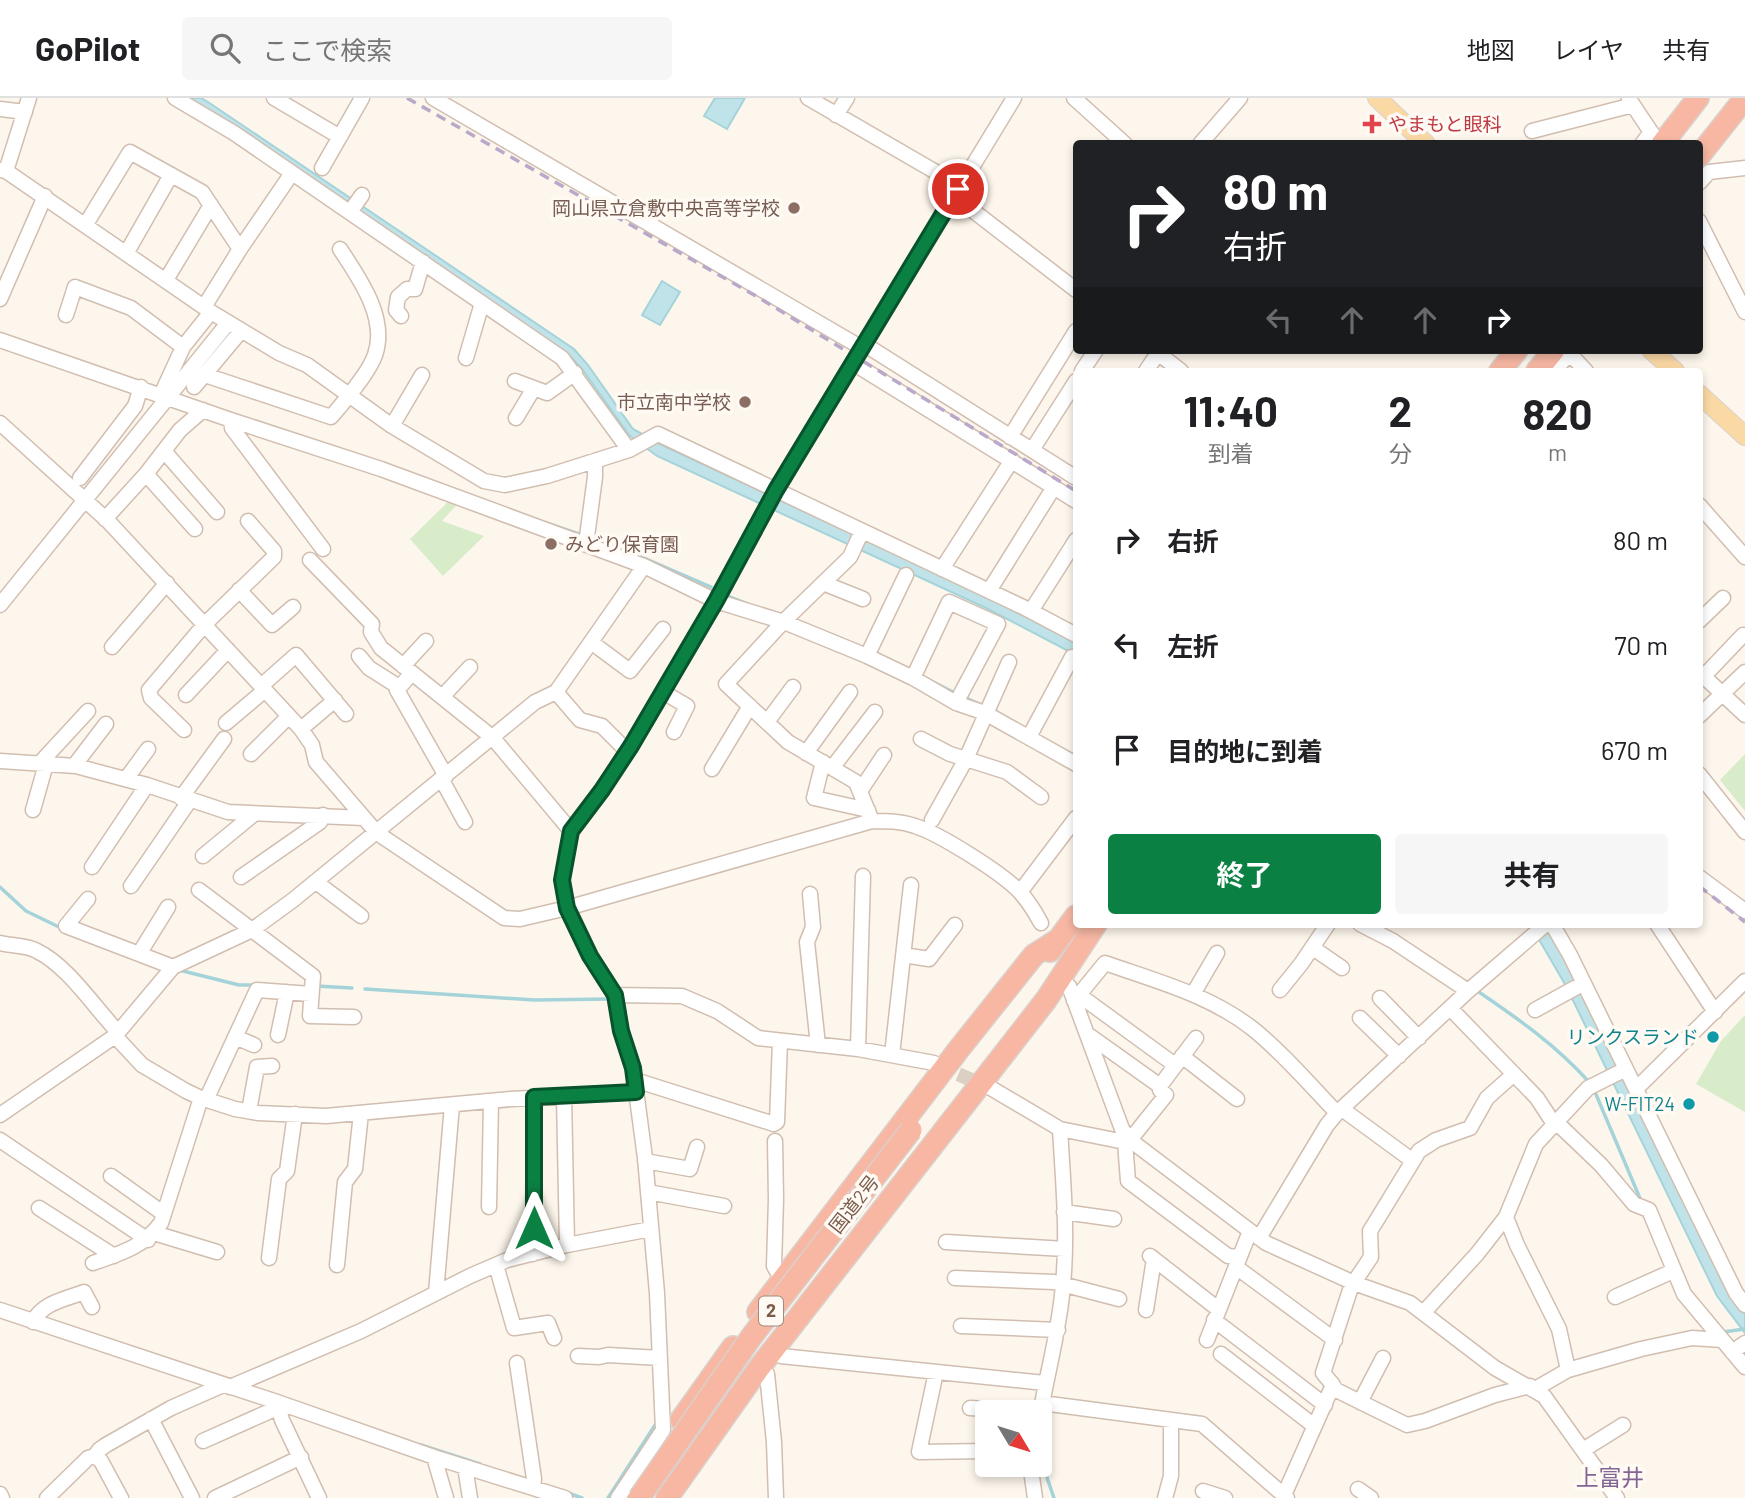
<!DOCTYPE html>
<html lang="ja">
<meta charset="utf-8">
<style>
:root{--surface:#fff;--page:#f6f6f6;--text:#202124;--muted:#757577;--line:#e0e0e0;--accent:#0b8043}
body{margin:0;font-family:Barlow,"Noto Sans JP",sans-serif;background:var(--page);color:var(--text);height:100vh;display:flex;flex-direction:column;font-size:26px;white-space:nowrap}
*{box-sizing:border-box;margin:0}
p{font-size:23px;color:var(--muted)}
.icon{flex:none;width:38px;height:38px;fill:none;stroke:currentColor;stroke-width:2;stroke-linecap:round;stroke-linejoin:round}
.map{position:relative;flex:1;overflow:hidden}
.sheet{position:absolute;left:1073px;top:270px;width:630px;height:560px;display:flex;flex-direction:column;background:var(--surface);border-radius:7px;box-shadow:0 4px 10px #0003}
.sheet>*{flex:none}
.top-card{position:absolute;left:1073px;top:42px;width:630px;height:214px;border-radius:7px;box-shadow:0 4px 10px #0003;background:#202124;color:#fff;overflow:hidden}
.needle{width:46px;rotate:128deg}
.controls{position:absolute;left:975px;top:1302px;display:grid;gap:14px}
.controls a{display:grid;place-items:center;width:77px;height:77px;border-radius:7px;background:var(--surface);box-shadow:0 4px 10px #0003;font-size:35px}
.pin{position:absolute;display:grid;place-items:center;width:60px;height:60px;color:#fff;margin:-30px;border:4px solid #fff;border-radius:50%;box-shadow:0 2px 7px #0007}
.me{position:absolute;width:77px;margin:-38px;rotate:0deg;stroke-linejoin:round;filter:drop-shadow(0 0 5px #0008)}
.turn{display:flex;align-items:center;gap:24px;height:147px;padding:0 35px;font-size:32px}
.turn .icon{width:91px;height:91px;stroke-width:2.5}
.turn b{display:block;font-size:49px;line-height:60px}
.lanes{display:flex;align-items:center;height:66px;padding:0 35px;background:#0003;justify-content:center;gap:35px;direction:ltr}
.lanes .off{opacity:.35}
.eta{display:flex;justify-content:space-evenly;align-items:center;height:119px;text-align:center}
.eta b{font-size:42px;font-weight:700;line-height:49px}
.cta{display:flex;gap:14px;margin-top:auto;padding:14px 35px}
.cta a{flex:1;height:80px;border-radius:7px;background:var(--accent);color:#fff;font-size:28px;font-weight:700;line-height:80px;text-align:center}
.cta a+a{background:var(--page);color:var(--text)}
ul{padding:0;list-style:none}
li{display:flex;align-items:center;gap:21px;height:105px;padding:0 35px}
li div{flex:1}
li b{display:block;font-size:26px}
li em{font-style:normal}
header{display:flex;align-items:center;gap:42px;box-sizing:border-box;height:98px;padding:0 35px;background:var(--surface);border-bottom:2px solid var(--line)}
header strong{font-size:33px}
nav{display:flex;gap:38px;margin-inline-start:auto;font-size:24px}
.search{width:490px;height:63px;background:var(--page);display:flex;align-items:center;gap:18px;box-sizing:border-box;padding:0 24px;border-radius:7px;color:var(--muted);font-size:26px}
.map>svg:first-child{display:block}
</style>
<header>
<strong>GoPilot</strong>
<div class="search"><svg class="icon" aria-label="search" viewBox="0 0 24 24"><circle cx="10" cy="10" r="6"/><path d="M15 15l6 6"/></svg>ここで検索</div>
<nav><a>地図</a><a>レイヤ</a><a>共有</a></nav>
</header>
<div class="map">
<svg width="1745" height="1400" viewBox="0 0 1745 1400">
<rect width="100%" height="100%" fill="#fdf6ec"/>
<path fill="#d8ecc9" d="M452 400 461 402 442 423 484 438 443 478 410 441Z
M1745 656V713L1720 682Z
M1745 917V1014L1696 986 1721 943Z"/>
<path fill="#bfe3e8" stroke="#a5d3da" stroke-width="2" d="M187 0H201L208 4 574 251 588 267 633 331 662 347 989 500 1076 545V557L986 510 657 358 629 337 582 271 569 257Z
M715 0H745L727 31 704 18Z
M662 183 680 194 660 227 642 217Z
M1530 826H1544L1576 881 1732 1199 1745 1216V1235L1717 1198 1566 888Z"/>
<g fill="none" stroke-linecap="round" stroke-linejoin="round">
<path stroke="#a5d3da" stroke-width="3.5" d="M546 425 582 437
M589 440 644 460 711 489
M723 496 748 506
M933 584 957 596
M964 599 979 606
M0 789 26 813 61 830
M179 872 239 887H257
M316 888 352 890
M365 891 534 902 610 901
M1476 892C1517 920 1556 947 1589 984
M1595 994 1642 1105
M1723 1234 1745 1231
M1040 1341 1043 1322
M421 1347 480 1366
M1040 1359 1054 1400
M568 1395 582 1400
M608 1400 657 1324"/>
<path stroke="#dcd0c4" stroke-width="14" stroke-dasharray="14 7" stroke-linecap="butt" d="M939 968 988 989"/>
<defs>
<path id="minor" d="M175 0 234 35 562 260 629 352
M274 0 340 39
M433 0 862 250
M808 0 960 88
M1074 0 1125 46
M1629 1 1655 40
M0 11 25 14
M836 17 847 0
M1532 33 1633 7
M1200 46 1240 0
M1642 46 1651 34
M322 70 362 0
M0 72 6 73 211 214 279 255 307 267 392 328 484 383 505 387 547 378 629 352 658 336 1025 510 1076 537
M6 73 29 0
M1699 85 1709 74 1745 70
M954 98 1076 192
M350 114 362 97
M1699 123 1745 214
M86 126 130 54 202 94 240 151 204 209
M240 151 292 75
M127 154 171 77
M166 182 211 107
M0 201 45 98
M66 217 75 189 131 210 183 249
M401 218 396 212 398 199 407 191H415L423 164
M0 242 231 322 381 371 644 468 716 503 784 524 867 558 913 580 956 605 985 615 1076 666
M864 246 1076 380
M1154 252 1181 273
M466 260 482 205
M853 265 1076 403
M1082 273 1096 252
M1146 273 1158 255
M1553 273 1570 256 1586 273
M205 277 331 319C344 304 369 275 375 257 388 220 359 180 340 151
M515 283 547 295 575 275
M194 289 241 233
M161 297 183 249 211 214
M516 320 534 290
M231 322 232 330 323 451
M0 325 108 423 301 631 312 647 316 664 377 735 504 820 520 821 567 810 872 723C887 723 901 723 915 728 940 736 1002 775 1020 794 1028 803 1035 814 1041 825
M392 328 422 277
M1010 339 1076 233
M1032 352 1076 283
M164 353 217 414
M146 376 195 431
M80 380 135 308 141 289
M1699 407 1745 459
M105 421 146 376 180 332 203 312
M862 433 850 459 784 523 726 586 788 644 856 684 872 723
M586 446 595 379V363
M310 462 372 526 371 534 381 550 493 640 571 733
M942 471 1012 362
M823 485 863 501
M239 492 272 527 293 509
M989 493 1054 389
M0 507 228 225
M1031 513 1076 442
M1699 523 1723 500
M591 544 630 573 663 531
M112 549 167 485
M359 558 369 570 399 589
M867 558 906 477
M1009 564 966 661 1007 674 1041 699
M403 568 426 543
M1699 574 1745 617
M412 575 397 592 446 678
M1704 578 1743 537
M913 580 949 504 998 526 956 605
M261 588 296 557 346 616
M556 594 580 622 602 628 627 653
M663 594 687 608 674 634
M186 597 228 552
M442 599 470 569
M1699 618 1745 574
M767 624 793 589
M226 625 265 592
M301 631 335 602
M184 632 151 600 149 592 205 526 274 459V453L248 423
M1029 639 1072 559
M921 641 950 656 966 661 932 722
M806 655 850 594
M251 656 288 619
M0 663 76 668 147 687 228 714 364 720
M823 664 814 700 868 712
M40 665 88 613
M76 668 77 664 106 626
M832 670 875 614
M712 671 750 608
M1699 676 1745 734
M126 681 148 651
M442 682 465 724
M860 693 884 657
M181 700 224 641
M33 712 46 666
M203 758 254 716
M92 769 147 687
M241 779 320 724 323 717
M1699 779 1745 813
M316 784 361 818
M131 788 190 702
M199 792 313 878 310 918 354 919
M1020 794 1076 720
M810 796 813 829 807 844 818 947
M88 801 66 828 173 869
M1360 826 1393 843 1468 893
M1552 826 1570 857 1736 1195 1745 1207
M1657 826 1715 914
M0 845C11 848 27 847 37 853 68 868 94 909 118 934
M1313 850 1342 870
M139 856 168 809
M903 857 929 861 955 827
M1069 888 1122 1031 1130 1042 1266 1145 1354 1185 1410 1205 1495 1270 1544 1298 1617 1400
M1280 892 1301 866 1328 826
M1193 896 1217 855
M615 897 682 898 717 913 758 940 858 951 934 965
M1079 897 1175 967
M1380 900 1419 940
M1074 903 1105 865C1156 883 1210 897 1253 931 1283 955 1310 987 1337 1015
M1450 910 1537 1000 1554 1026
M1535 912 1584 885
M1360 920 1399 958
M1087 936 1160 988 1196 940
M278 937 287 894
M115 938 142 967 186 993 201 1000 235 1011 258 1015 326 1018 511 1001 636 994
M235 939 254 947
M858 951 863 778
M892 957 911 787
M1182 958 1237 1001
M635 982 774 1026 777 1024 780 943
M989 989 1060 1031 1125 1044 1130 1042 1166 997 1160 992
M1636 991 1745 883
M564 998 567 1147
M206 1002 257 892 311 896
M1342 1011 1413 1063
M249 1013 257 969 272 968
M0 1017 115 938 173 869 252 832 293 802 535 604 556 594 644 468
M1556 1024 1601 1067 1634 1106 1649 1112 1684 1196 1745 1269
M0 1042 148 1142
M775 1043 776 1101 774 1168 782 1182
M1125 1044 1128 1083 1228 1158 1239 1159
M645 1063 690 1071 697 1049
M111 1078 164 1116
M648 1094 724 1108
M489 1109 491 1003
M39 1110 114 1158
M1064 1114 1114 1121
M1506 1119 1517 1147 1559 1231 1568 1272
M154 1135 217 1154
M1259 1140 1327 1027 1337 1015 1468 893 1546 826
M946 1144 1065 1151
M533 1156 534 999
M1150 1158 1218 1211
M269 1160 279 1081 287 1073 295 1016
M93 1165C121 1155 142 1150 161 1125L201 1000
M337 1167 345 1084 355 1071 361 1015
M496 1167 514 1230 548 1225 554 1240
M1236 1169 1335 1242
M955 1180 1054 1184 1119 1201
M436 1195 452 1007
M1615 1199 1673 1173
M0 1212 277 1304 440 1361 565 1400
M1146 1212 1154 1161
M1424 1214 1477 1156 1506 1119 1536 1046 1588 990 1626 971
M1214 1222 1325 1307
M33 1224C41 1205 66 1201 84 1194L92 1209
M961 1228 1058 1232
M1207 1242 1250 1133
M773 1252 781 1258 1045 1285
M1732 1254 1745 1245
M1221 1256 1313 1327
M578 1258 599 1259 608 1257 660 1260
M517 1265 534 1381 533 1390
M759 1270 767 1276 774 1344 776 1400
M936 1274 919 1354 987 1353
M230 1289 361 1233 470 1178 507 1162 567 1147 651 1131
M1332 1290 1407 1327 1425 1323 1495 1297 1530 1288
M1535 1291 1568 1272 1641 1251 1692 1240 1722 1242
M277 1304 282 1322 319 1400
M1360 1304 1383 1260
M1042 1305 1202 1326 1287 1400
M970 1310 1037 1314
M1040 1318C1047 1274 1060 1231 1063 1186 1068 1135 1063 1083 1060 1031
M151 1321 192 1400
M203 1343 277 1310
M1583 1352 1623 1327
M95 1358 101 1363 121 1400
M434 1359 446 1400
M1032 1367V1379L1035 1400
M465 1369 470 1400
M1358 1391 1371 1400
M1203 1393 1225 1400
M0 1396 2 1400
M1284 1397 1333 1287 1323 1275 1351 1189 1371 1159 1370 1133 1375 1125 1419 1053 1436 1042 1470 1030 1487 1000 1514 976
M47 1400 88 1360 95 1358 99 1352 106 1347 171 1310 223 1287
M215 1400 301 1359
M618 1400 663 1332 657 1195 645 1060 633 970 621 933 615 897 590 858 567 810 562 782 571 733 602 692 631 648 716 503 776 392 1014 0
M1165 1400 1171 1378V1323"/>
<path id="major" d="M1377 0 1426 46
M1651 252 1675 273
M1699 296 1745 338"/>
<path id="highway" d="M1662 46 1698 0
M1699 58 1745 0
M1500 273 1517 252
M1537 273 1554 252
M1050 853 1076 818
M758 1214 959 951 1034 857 1059 841
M681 1322 733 1249
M667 1400 759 1270 1046 902 1096 826"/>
</defs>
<use href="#minor" stroke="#d1beb0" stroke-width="17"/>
<use href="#major" stroke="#dad1cd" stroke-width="20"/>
<use href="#highway" stroke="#dad1cd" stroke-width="24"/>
<use href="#minor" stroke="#fff" stroke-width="14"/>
<use href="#major" stroke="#fbd9a5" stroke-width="18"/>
<use href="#highway" stroke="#f7b7a3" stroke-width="21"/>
<path stroke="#b9a8c9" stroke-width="3.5" stroke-dasharray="10 7" stroke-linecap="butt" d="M407 0 756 198 1076 393
M1699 788 1745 824"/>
<defs>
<path id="highway-bridge" d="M639 1400 752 1238 911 1032"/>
</defs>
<use href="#highway-bridge" stroke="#dad1cd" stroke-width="24" stroke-linecap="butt"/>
<use href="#highway-bridge" stroke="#f7b7a3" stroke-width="21"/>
</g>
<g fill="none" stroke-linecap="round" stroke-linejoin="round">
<defs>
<path id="route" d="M534 1130V999L636 994 633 970 621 933 615 897 590 858 567 810 562 782 571 733 602 692 631 648 716 503 776 392 958 91"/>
</defs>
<use href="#route" stroke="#07532c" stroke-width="18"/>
<use href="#route" stroke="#0b8043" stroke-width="12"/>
</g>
<path fill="#e0444e" stroke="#fffaf3" stroke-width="2.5" d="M1368.5 15.5h7v7h7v7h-7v7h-7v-7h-7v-7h7z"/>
<g fill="#8d6e63" stroke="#fffaf3" stroke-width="2.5">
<circle cx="794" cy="110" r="7"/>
<circle cx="745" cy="304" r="7"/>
<circle cx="551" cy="446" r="7"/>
</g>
<g fill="#0f9aa8" stroke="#fffaf3" stroke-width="2.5">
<circle cx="1713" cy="939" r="7"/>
<circle cx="1689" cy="1006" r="7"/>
</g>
<g text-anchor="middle" stroke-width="7" stroke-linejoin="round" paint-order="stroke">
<rect fill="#fffaf3" stroke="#a28b7f" stroke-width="2" x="759" y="1198.5" width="24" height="29" rx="5"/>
<g font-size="18" font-weight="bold" fill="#7a5c4d">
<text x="771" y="1219">2</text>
</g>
<g font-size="19" fill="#be3a42" stroke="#fffaf3" text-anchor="start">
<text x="1388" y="33">やまもと眼科</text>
</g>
<g font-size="19" fill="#785e54" stroke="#fffaf3" text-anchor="end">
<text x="780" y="117">岡山県立倉敷中央高等学校</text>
<text x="731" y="311">市立南中学校</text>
<text x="565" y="453" text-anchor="start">みどり保育園</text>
</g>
<g font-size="19" fill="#0d838f" stroke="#fffaf3" text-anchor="end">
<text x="1699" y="946">リンクスランド</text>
<text x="1675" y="1013">W-FIT24</text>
</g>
<g font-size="19" fill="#7a5c4d" stroke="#fffaf3">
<text transform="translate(854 1106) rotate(-52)" y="7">国道2号</text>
</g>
<g font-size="23" fill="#846695" stroke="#fffaf3">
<text x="1610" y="1388">上富井</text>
</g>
</g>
</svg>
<div class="controls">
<a><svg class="needle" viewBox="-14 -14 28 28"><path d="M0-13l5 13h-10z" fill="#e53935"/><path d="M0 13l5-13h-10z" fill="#757577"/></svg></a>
</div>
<div class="pin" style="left:958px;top:91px;background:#d93025"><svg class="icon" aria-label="arrive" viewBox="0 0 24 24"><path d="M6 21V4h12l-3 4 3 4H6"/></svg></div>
<svg class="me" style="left:534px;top:1130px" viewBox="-20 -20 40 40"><path d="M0-17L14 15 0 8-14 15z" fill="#0b8043" stroke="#fff" stroke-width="4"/></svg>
<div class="top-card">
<div class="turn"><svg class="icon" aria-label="right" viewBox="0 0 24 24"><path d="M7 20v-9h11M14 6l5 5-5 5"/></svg><div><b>80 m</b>右折</div></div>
<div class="lanes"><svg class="icon off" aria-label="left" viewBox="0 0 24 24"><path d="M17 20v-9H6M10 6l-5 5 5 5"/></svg><svg class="icon off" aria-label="ahead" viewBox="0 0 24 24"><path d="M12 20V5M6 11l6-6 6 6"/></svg><svg class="icon off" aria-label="ahead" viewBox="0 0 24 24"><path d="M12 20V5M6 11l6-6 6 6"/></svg><svg class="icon" aria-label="right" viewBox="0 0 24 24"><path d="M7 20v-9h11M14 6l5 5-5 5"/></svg></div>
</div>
<section class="sheet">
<div class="eta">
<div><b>11:40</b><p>到着</p></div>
<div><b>2</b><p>分</p></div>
<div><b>820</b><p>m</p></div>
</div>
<ul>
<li><svg class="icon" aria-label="right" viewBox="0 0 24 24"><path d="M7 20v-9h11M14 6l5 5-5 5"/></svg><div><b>右折</b></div><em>80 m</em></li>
<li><svg class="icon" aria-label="left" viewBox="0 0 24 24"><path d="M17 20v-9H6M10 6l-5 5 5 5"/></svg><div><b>左折</b></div><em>70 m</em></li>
<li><svg class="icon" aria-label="arrive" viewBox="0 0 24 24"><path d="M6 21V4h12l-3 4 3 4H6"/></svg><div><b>目的地に到着</b></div><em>670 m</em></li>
</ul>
<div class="cta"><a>終了</a><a>共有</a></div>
</section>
</div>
